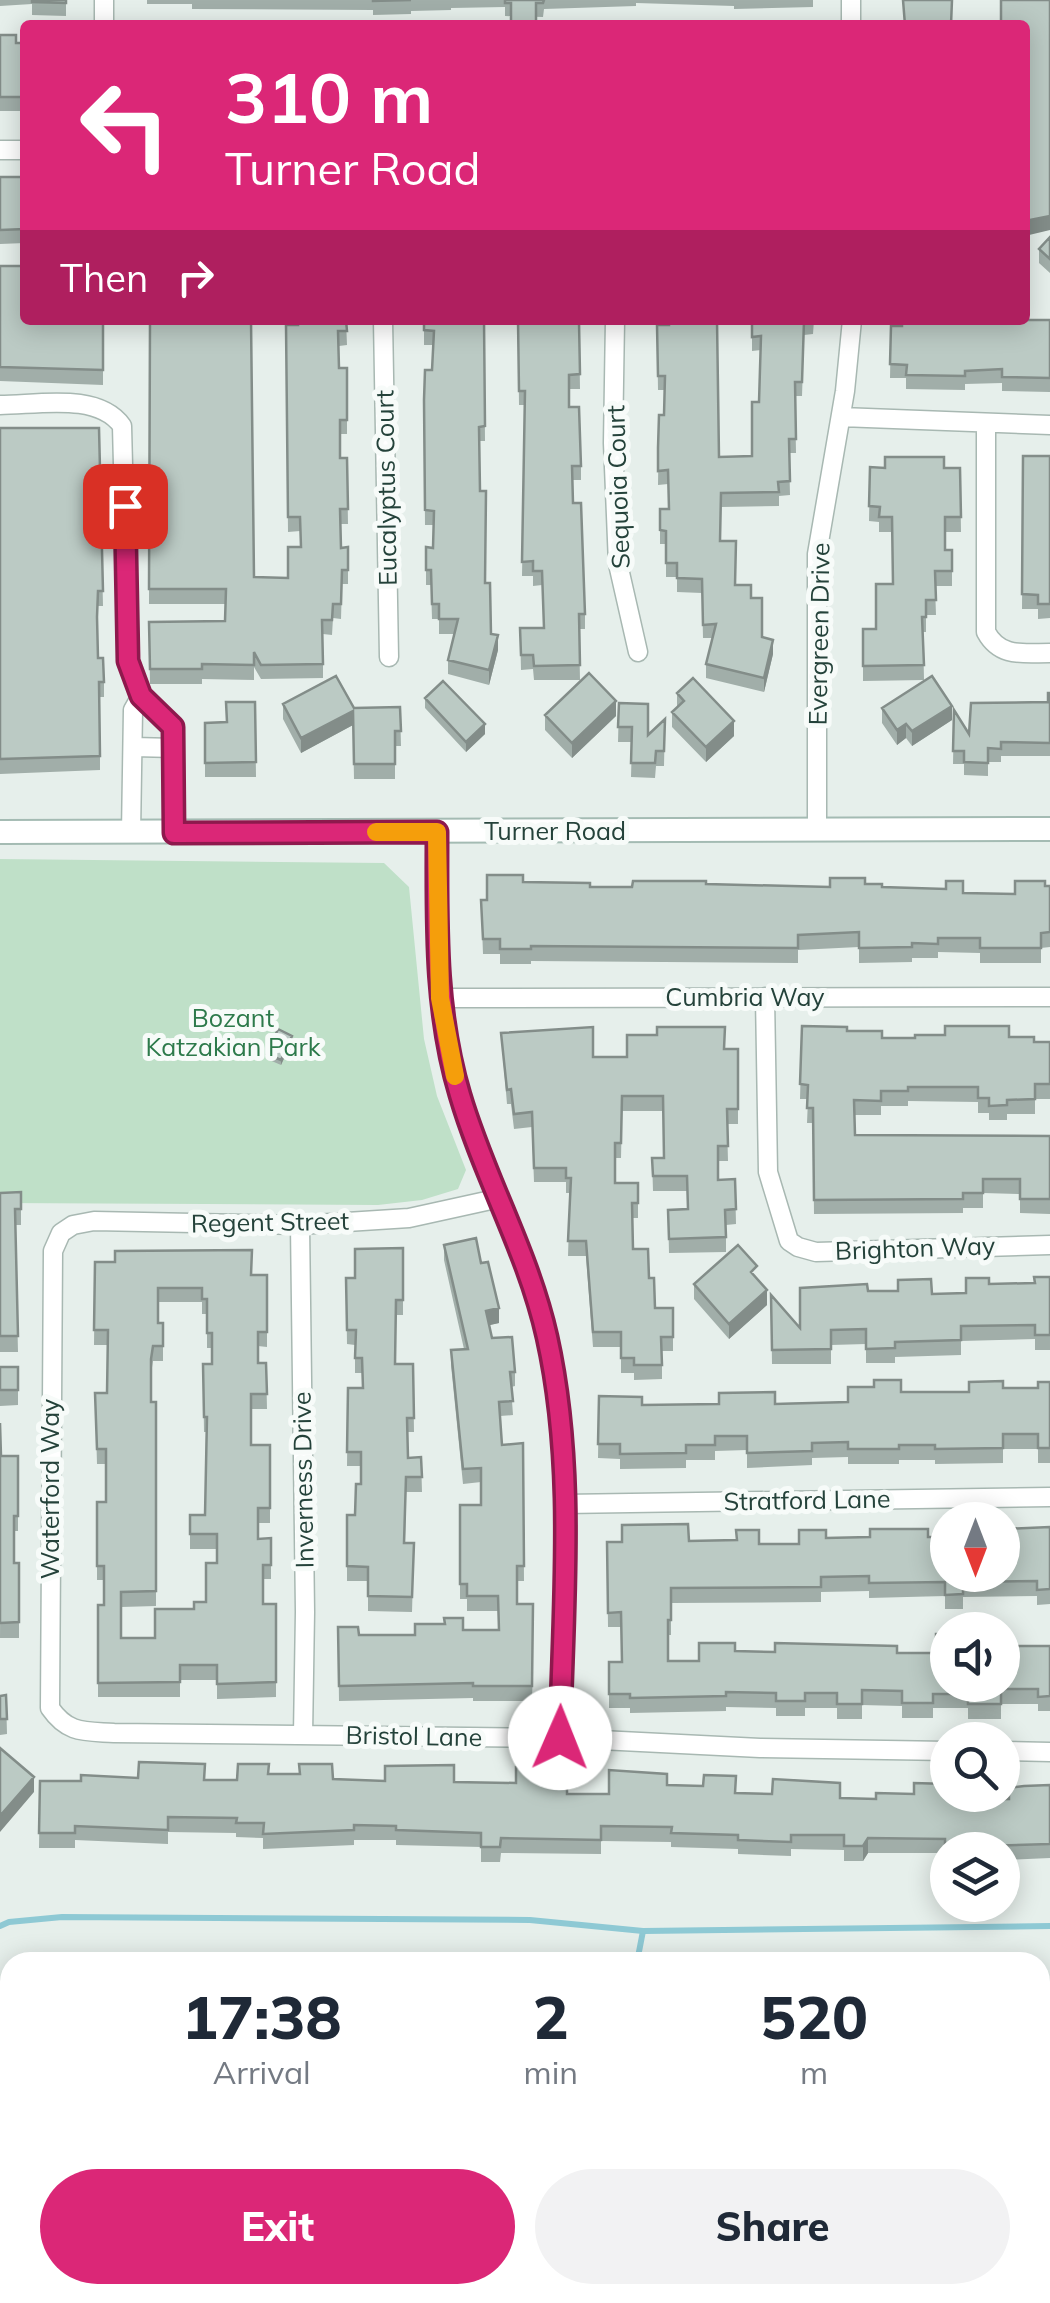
<!DOCTYPE html>
<style>
:root{--surface:#fff;--page:#f2f2f3;--text:#1f2937;--muted:#747a83;--accent:#db2777}
body{margin:0;font-family:Mulish,sans-serif;background:var(--page);color:var(--text);height:100vh;display:flex;flex-direction:column;font-size:38px;white-space:nowrap}
*{box-sizing:border-box;margin:0}
p{font-size:32px;color:var(--muted)}
.icon{flex:none;width:55px;height:55px;fill:none;stroke:currentColor;stroke-width:2;stroke-linecap:round;stroke-linejoin:round}
.map{position:relative;flex:1;overflow:hidden}
.sheet{position:absolute;left:0px;top:1952px;width:1050px;height:352px;display:flex;flex-direction:column;background:var(--surface);border-radius:30px 30px 0 0;box-shadow:0 5px 25px #0003}
.sheet>*{flex:none}
.guide{position:absolute;left:20px;top:20px;width:1010px;height:305px;border-radius:10px;box-shadow:0 5px 25px #0003;background:#db2777;color:#fff;overflow:hidden}
.needle{width:65px;rotate:180deg}
.fabs{position:absolute;left:930px;top:1502px;display:grid;gap:20px}
.fabs a{display:grid;place-items:center;width:90px;height:90px;border-radius:50%;background:var(--surface);box-shadow:0 5px 25px #0003;font-size:50px}
.pin{position:absolute;display:grid;place-items:center;width:85px;height:85px;color:#fff;margin:-42px;border-radius:20px;box-shadow:0 5px 15px #0006}
.me{position:absolute;width:110px;margin:-55px;rotate:1deg;stroke-linejoin:round;filter:drop-shadow(0 0 8px #0008)}
.turn{display:flex;align-items:center;gap:35px;height:210px;padding:0 40px;font-size:45px}
.turn .icon{width:130px;height:130px;stroke-width:2.5}
.turn b{display:block;font-size:70px;line-height:85px}
.then{display:flex;align-items:center;height:95px;padding:0 40px;background:#0003;gap:20px;font-size:38px}
.eta{display:flex;justify-content:space-evenly;align-items:center;height:170px;text-align:center}
.eta b{font-size:60px;font-weight:800;line-height:70px}
.button{display:flex;gap:20px;margin-top:auto;padding:20px 40px}
.button a{flex:1;height:115px;border-radius:60px;background:var(--accent);color:#fff;font-size:40px;font-weight:800;line-height:115px;text-align:center}
.button a+a{background:var(--page);color:var(--text)}
.map>svg:first-child{display:block}
</style>
<div class="map">
<svg width="1050" height="2303" viewBox="0 0 1050 2303">
<rect width="100%" height="100%" fill="#e6efeb"/>
<path fill="#bfe0c8" d="M0 859 384 863 409 887 424 1039 437 1096 466 1170 458 1189 422 1200 378 1205 0 1203Z"/>
<g fill="none" stroke-linecap="round" stroke-linejoin="round">
<path stroke="#8ec9d4" stroke-width="6" d="M0 1926 9 1922 62 1917 530 1920 643 1931 1050 1926
M637 1962 643 1931
M629 2295V2303"/>
<defs>
<path id="minor" d="M104 0V25
M851 0V25
M0 150H25
M383 320 389 657
M615 320 613 443 618 564 638 652
M0 405C37 405 98 392 122 426L128 661 141 696
M841 417 1050 425
M986 425V632C1000 658 1023 653 1050 653
M134 747 174 748
M817 831V554L845 391 852 320
M437 832C438 920 434 1009 460 1095 484 1177 528 1253 547 1337 576 1467 563 1605 561 1738
M131 833 133 710 141 696 173 727 175 833
M765 997 768 1172 789 1241 798 1247 816 1252 1050 1245
M440 998 1050 997
M500 1198 409 1218 300 1225 94 1221 73 1225 61 1233 53 1251 50 1708C68 1734 84 1731 114 1733L561 1738 760 1748 948 1751
M300 1225 305 1612 303 1735
M564 1504 1050 1497
M1002 1751 1050 1752
M0 2184 6 2101 10 2092
M470 2295V2303"/>
<path id="secondary" d="M0 832 1050 829"/>
</defs>
<use href="#minor" stroke="#a8b8b2" stroke-width="21"/>
<use href="#secondary" stroke="#a4bbb3" stroke-width="26"/>
<use href="#minor" stroke="#fff" stroke-width="18"/>
<use href="#secondary" stroke="#fff" stroke-width="22"/>
</g>
<path fill="#a1aea9" fill-rule="evenodd" d="M0 0H66V16L32 15V4L0 6Z
M147 0H813V7L734 9V6L636 3V6L544 9 543 17 505 16V7L451 8V10L411 11V14L373 15V10L192 9V4H147Z
M0 35 16 43H25V111H0Z
M0 177H25V243L0 244Z
M1050 237V273L1039 263V249Z
M0 266 103 320V385L0 381Z
M150 320 254 577 288 578 300 547V531L288 532 286 325 346 320 347 345 339 346V368H347V434H340V458H347L348 524H341V548L348 547V584H342L341 619 333 618 332 635 323 634V678L261 679 254 667V680L202 679V684H150L149 622 225 621 226 604H149Z
M424 320H484L485 441H479L480 491 485 583 491 634 498 650 489 685 448 674V660L454 634H439V619H432L431 585H426V570L433 548 434 525H425L424 400 432 370 433 345H424Z
M518 320 579 322 580 389H569V407L581 466V480H572L573 503 585 614V629H579L580 680H534L533 669 521 670 520 628H544L542 585 533 586V576H522L525 405H519Z
M752 320H814L813 334 804 335 802 396H795L796 453H789L790 495 779 496V506L721 507 720 541 735 585 751 598 762 637 773 654 764 692 706 678V664L713 638H703L702 593 677 592V577H666V544H660V509H668V484L658 485 659 415H664L665 390H658L657 325 719 457 752 456 759 402 761 350 752 351Z
M1050 320V392L1002 391V383L965 384V390L906 389V378H890L891 326Z
M0 428H99L103 606H98V658L104 682V697H100V770L0 774Z
M1023 456H1050V618L1038 619V609H1022Z
M870 467 960 468 961 532H945V550H952V586H935L936 615H926V632H923L924 680 863 681V629H876L893 584 892 532H879V522L869 521Z
M677 693 734 736 706 762 672 727V712L677 708Z
M1050 693V756H1001V762H988V776L964 775V764H953L954 710 969 734 1048 702Z
M425 698 485 734 466 752 425 708Z
M255 702 256 777H205V723L226 722Z
M619 703 648 735 665 719 664 766H656L655 778 631 777 632 742H618Z
M283 704 354 708 400 707 401 746H395V779H354L353 725 301 753 283 719Z
M882 708 952 720 912 746 906 738 897 745 882 723Z
M545 715 616 716 572 758 545 730Z
M523 882 590 887 706 884 830 887 865 884 882 887 963 893 1015 894 1050 886V947L1041 948V963H980V953L938 952V958H912V962L859 963V947L798 950V963L531 961V964H500V954H483L481 900H487Z
M802 1026 847 1031 882 1038 1009 1037 1034 1042H1050V1099H1035V1114H1007V1120H989V1113H978V1102L908 1101V1106H881V1115H855V1135L1050 1136V1214L1020 1213V1194L983 1193V1208H963V1213L814 1214 813 1123H807L808 1099H800Z
M501 1033 593 1057H627L738 1049V1124H727L728 1161H718V1180L735 1179 736 1224 726 1225V1252L669 1253 668 1210 688 1209 687 1191H653L652 1158H664L663 1111H622L621 1158H615V1183H638V1218H633V1249L649 1278 655 1308H673V1351H662V1379L634 1380V1373H621V1347H593L586 1256H568L570 1193H566V1182H534L532 1127 514 1129 511 1104H507Z
M292 1041 281 1065 267 1059V1054Z
M21 1192V1225H15L18 1352H0V1193Z
M444 1245 481 1263 499 1323 489 1325 492 1338 515 1372V1386L511 1387 513 1415 500 1416 502 1445 523 1443 524 1581H517V1604L533 1663 532 1701H473V1698L339 1701 338 1627 359 1635H415L463 1630H499L498 1611H467V1599H460V1505H481V1482L463 1484 451 1365V1350L464 1349 444 1260Z
M403 1248V1315H396L395 1364H413L414 1432H407L408 1458 421 1457 422 1492H406L405 1543H414L412 1612 368 1611V1581H347V1515H355L361 1484V1466H347L348 1388H362V1373H355V1345L347 1344 346 1278H355Z
M95 1262 267 1275V1347L258 1346V1363H266L267 1409H251V1445H270V1523H258V1539L271 1538V1579H263V1604H276V1697L217 1699V1680H180V1697H98V1605H104V1580H97V1502H106V1464H97L95 1393H107L108 1345H94ZM158 1302H202V1314H207V1348H212V1364H203L204 1432H206L205 1515H190V1549H217V1563L206 1602 155 1638H121V1607L156 1606V1402H151V1374L153 1361H163V1323H158Z
M1050 1277V1350H1035V1339L961 1341V1355L895 1357V1363H866V1344L831 1345V1364H772L771 1295 800 1327 868 1291 932 1294 966 1293 989 1284 1035 1283Z
M694 1284 767 1305 729 1339 694 1299Z
M0 1367H18V1405L0 1406Z
M1050 1382V1463H1038V1449H1003V1463L935 1464V1460H899V1464H848V1457L812 1458V1465L747 1468V1450L715 1451V1460H686V1468L620 1469V1459L598 1458 599 1396 642 1405 848 1402 901 1392H969L1003 1388H1038Z
M1 1456H18V1531H14V1563H19V1638H0Z
M1050 1527V1604L1037 1605V1596L963 1597V1609H945V1596L869 1598V1591L821 1592V1602L671 1603V1635H668V1661H699L735 1651 897 1653 948 1685 1050 1646V1711H1038V1704H1001V1719H968V1708H933V1718H902V1706L862 1705V1719H837V1708H805V1716H776V1708L726 1707V1711L630 1713V1708H609V1662H622L621 1627H608L607 1542 689 1541 759 1544H799L826 1538 928 1537 948 1575Z
M6 1695 7 1734 0 1735V1696Z
M268 1774 333 1779 454 1782 567 1794H609L667 1785 736 1793 840 1798 1009 1799 1050 1785V1858L1002 1860V1850H948V1862H945V1853H868L863 1861H844V1850L791 1849V1856L738 1854V1849L671 1847V1842L601 1841V1854L501 1853 500 1862H481V1847L396 1845V1840H354V1845L263 1849V1838L236 1837V1833L168 1832V1844L75 1840V1848H39L40 1781H81L138 1778 237 1780Z
M10 1992V2042H0V1993Z
M33 2295H87V2303H33Z
M123 2295H161V2299H149Z"/>
<path fill="#838d89" d="M1050 216V230L1025 236V221Z
M498 635V650L489 685V670Z
M773 640V654L764 692V678Z
M616 701V716L572 758V743Z
M952 706V720L912 746V731Z
M353 711V725L301 753V738Z
M734 721V736L706 762V747Z
M485 724V734L466 752V742Z
M906 724V738L897 745V730Z
M292 1036V1041L281 1065V1060Z
M767 1290V1305L729 1339V1324Z
M499 1308V1323L486 1326V1311Z
M34 1777V1792L0 1832V1816Z
M868 1838V1853L863 1861V1846Z"/>
<path fill="#bbcac4" stroke="#838d89" stroke-width="2.5" fill-rule="evenodd" d="M32 0H66V3L32 2Z
M373 0H411L373 1Z
M505 0H544L543 3H536V25H511V3H505Z
M903 0H952L951 25H905Z
M1001 0H1050V216L1025 221V25H1001Z
M0 35H16V43H25V97H0Z
M0 177H25V229L0 230Z
M1050 237V259L1039 249Z
M0 266H25V320H103V370L0 367Z
M150 320H251L254 577 288 578V547H301L300 517H288L286 325H298V320H346L347 331H338L339 368H347V420H340V458H347L348 509H340L341 548 348 547V570H342L341 604H333L332 620H322L323 664 261 665 254 652V665L202 664V669H150L149 622 225 621 226 589H149Z
M424 320H484L485 426 479 427 480 491H486L485 583H490L491 634 498 635 489 670 448 660 458 619H439V604H432L431 570H426V547L433 548 434 511 425 510 424 400 425 370H432L434 331 424 330Z
M518 320H572V322H579L580 374 569 375V407H579L581 466H572L573 503H581L585 614H579L580 665 534 666 533 655H521L520 628H544L542 571H533V561L522 562 525 391H519Z
M669 320H717L719 457 752 456V402H759L761 336 752 337V320H813L804 321 802 382H795L796 439H789L790 481 778 482 779 492 721 493 720 541H736L735 585H751V598H762V637L773 640 764 678 706 664 716 624 703 625 702 579 677 578V563H666V531L660 530V509H669L668 470 658 471V448L659 415H664L665 376H658L657 325H669Z
M902 320H1050V378L1002 377V369L965 371V376L906 375 907 365 890 364 891 326H902Z
M0 428H99L103 591H98L97 617 98 658H103L104 682H99L100 756 0 759Z
M1023 456H1050V604H1038V595L1022 594Z
M885 457H944V468H960L961 517H945V550H952V571H935L936 600H926V617H922L924 665 863 666V629H876V584H893L892 517H879L880 507 869 506 870 467 885 468Z
M589 673 616 701 572 743 545 715Z
M336 676 354 708 400 707 401 731H395V764H354L353 711 301 738 283 704Z
M932 676 952 706 912 731 906 724 897 730 882 708Z
M693 678 734 721 706 747 672 712 684 701 677 693Z
M443 681 485 724 466 742 425 698Z
M1048 693H1050V743L1001 742V749L988 748V763L964 762V751H953L954 710 969 734 971 703 1048 702Z
M226 702H255L256 762 205 763V723L227 722Z
M619 703 648 704V735L665 719 664 751H656L655 763H631L632 727H618Z
M487 875H523V882L590 883V887H632L633 881H706V884L830 887V878H865V884H882V887L946 889V881H963V893L1015 894V881H1045V886H1050V932L1041 933V948H980V938H938V944L912 943V947L859 948V932L798 935V948L531 946V949H500V939H483L481 900H487Z
M802 1026 847 1027V1031H882V1038H915V1035H945V1026H1009V1037H1034V1042H1050V1084H1035V1099L1007 1100V1105L989 1106V1098H978V1087H908V1091H881V1101L854 1100 855 1135 1050 1136V1199H1020V1179H983V1193H963V1199L814 1200 813 1108H807L808 1085 800 1084Z
M593 1027V1057H627V1035H657V1027H725L724 1049H738V1109H727L728 1146H718V1180L735 1179 736 1209 725 1210 726 1237 669 1239 668 1210 688 1209 687 1176H653L652 1158H664L663 1096H622L621 1143H615V1183H638V1203H632L633 1249H648L649 1278H654L655 1308H673V1337H661L662 1365H634V1358H621V1332H593L586 1241H568L571 1178H566V1168H534L532 1112 514 1114 511 1089 507 1090 501 1033Z
M278 1029 292 1036 281 1060 267 1054Z
M21 1192V1209H15L18 1336H0V1193Z
M476 1238 481 1263 488 1262 499 1308 486 1311 492 1338 512 1337 515 1372H510L513 1401 499 1402 502 1445 523 1443 524 1566H517V1604H533L532 1686H473V1683L339 1686 338 1627H358L359 1635H415V1624H445L444 1618H463V1630H499L498 1596H467V1584H460V1505H481V1468L463 1469 451 1350 468 1349 444 1245Z
M738 1245 757 1266 751 1272 767 1290 729 1324 694 1284Z
M403 1248V1300H396L395 1364H413L414 1418H407L408 1458 421 1457 422 1477H406L404 1543H414L412 1597 368 1596V1567L347 1566V1515H355L356 1484H361V1452H347L348 1388H363L362 1358H355L356 1330H347L346 1278H355V1249Z
M252 1250 251 1275H267V1332H258V1363H266L267 1394H251V1445H270V1508H258V1539L271 1538V1565H263V1604H276V1682L217 1684V1665H180V1682L98 1683V1605H104V1566H97V1502H106V1449H97L95 1393H107L108 1330H94L95 1262H115V1251ZM158 1288H202V1299H207V1333H212V1364H203L204 1417H207L205 1515H190V1534H217V1563H206V1602H194V1609H155V1638H121V1592L156 1591V1402H151V1359L153 1346H163V1323H158Z
M1034 1277H1050V1335H1035V1325L961 1326V1340L895 1342V1348L866 1349V1329L831 1330V1349L772 1350 771 1295 800 1328V1288L867 1284 868 1291H898V1280L931 1279 932 1294 966 1293V1278H989V1284L1035 1283Z
M0 1367H18V1390H0Z
M874 1380H901V1392H969V1382L1003 1381V1388H1038V1382H1050V1448H1038V1434H1003V1448L935 1449V1445H899V1449H848V1442L812 1443V1451L747 1453V1436H715V1445H686V1453L620 1454V1444H598L599 1396 642 1397V1405L719 1404V1393L775 1392V1404L848 1402V1387H874Z
M0 1423 1 1456H18V1516H14V1563H19V1622L0 1623Z
M688 1524 689 1541 737 1540 736 1530H759V1544H799V1530H826V1538L870 1537V1529H928V1537H948V1575H1002V1529L1050 1527V1589L1037 1590V1581L963 1582V1594L945 1595V1582L869 1583V1576L821 1577V1587L671 1588V1620H668V1661H699V1643H735V1651L775 1652V1643L897 1646V1653H936V1634H948V1685H1002V1646H1050V1696L1038 1697V1689H1001V1704H968V1694H933V1703H902V1691L862 1690V1704H837V1693H805V1701H776V1693L726 1692V1696L630 1698V1694H609V1662H622L621 1612 608 1613 607 1542H622V1525Z
M6 1695 7 1719H0V1696Z
M0 1748 34 1777 0 1816Z
M139 1762 205 1764 204 1780H237L238 1764H269L268 1774H300L299 1764H332L333 1779 385 1781V1766L454 1765V1782L516 1783V1767L567 1768V1794H609V1770L667 1774V1785L703 1786 704 1775 736 1776 735 1793 772 1794 773 1779 840 1783V1798L876 1799V1793L914 1794V1783L948 1784V1795H976V1800L1009 1799V1788L1024 1786 1050 1785V1844L945 1847V1839L868 1838 863 1846H844V1835H791V1842L738 1840V1835L671 1833 672 1827 601 1826V1840L501 1838 500 1847H481V1833L396 1830V1826L354 1825V1830L263 1834 264 1823H236L237 1818 168 1817V1830L75 1826V1833H39L40 1781H81V1775L138 1778Z
M10 1992V2027H0V1993Z
M40 2295H87L86 2303H40Z
M123 2295H148L150 2303H123Z
M513 2295H566V2303H513Z"/>
<g fill="none" stroke-linecap="round" stroke-linejoin="round">
<defs>
<path id="route" d="M125 506 128 661 141 696 173 727 174 833 437 832C437 920 434 1009 460 1095 484 1177 528 1252 547 1337 576 1467 563 1605 560 1738"/>
</defs>
<use href="#route" stroke="#8e194d" stroke-width="25"/>
<use href="#route" stroke="#db2777" stroke-width="18"/>
<path stroke="#f59e0b" stroke-width="18" d="M376 832H437L440 998 455 1076"/>
</g>
<g text-anchor="middle" stroke-width="10" stroke-linejoin="round" paint-order="stroke">
<g font-size="25" fill="#24423a" stroke="#f7fbf9">
<text transform="translate(618 487) rotate(-92)" y="9">Sequoia Court</text>
<text transform="translate(386 488) rotate(-91)" y="9">Eucalyptus Court</text>
<text transform="translate(819 634) rotate(-89)" y="9">Evergreen Drive</text>
<text x="555" y="840">Turner Road</text>
<text x="745" y="1006">Cumbria Way</text>
<text transform="translate(270 1222) rotate(-1)" y="9">Regent Street</text>
<text transform="translate(915 1248) rotate(-2)" y="9">Brighton Way</text>
<text transform="translate(303 1480) rotate(-91)" y="9">Inverness Drive</text>
<text transform="translate(50 1489) rotate(-90)" y="9">Waterford Way</text>
<text transform="translate(807 1500) rotate(-1)" y="9">Stratford Lane</text>
<text transform="translate(414 1736) rotate(1)" y="9">Bristol Lane</text>
</g>
<g font-size="25" fill="#2d7a4b" stroke="#f7fbf9">
<text x="233" y="1027">Bozant<tspan x="233" dy="29">Katzakian Park</tspan></text>
</g>
</g>
</svg>
<div class="fabs">
<a><svg class="needle" viewBox="-14 -14 28 28"><path d="M0-13l5 13h-10z" fill="#e53935"/><path d="M0 13l5-13h-10z" fill="#747a83"/></svg></a>
<a><svg class="icon" aria-label="sound" viewBox="0 0 24 24"><path d="M4 9h4l5-4v14l-5-4H4zM17 9q2 3 0 6"/></svg></a>
<a><svg class="icon" aria-label="search" viewBox="0 0 24 24"><circle cx="10" cy="10" r="6"/><path d="M15 15l6 6"/></svg></a>
<a><svg class="icon" aria-label="layers" viewBox="0 0 24 24"><path d="M12 4l9 5-9 5-9-5zM3 14l9 5 9-5"/></svg></a>
</div>
<div class="pin" style="left:125px;top:506px;background:#d93025"><svg class="icon" aria-label="arrive" viewBox="0 0 24 24"><path d="M6 21V4h12l-3 4 3 4H6"/></svg></div>
<svg class="me" style="left:560px;top:1738px" viewBox="-20 -20 40 40"><circle r="19" fill="#fff"/><path d="M0-13L10 11 0 6-10 11z" fill="#db2777"/></svg>
<div class="guide">
<div class="turn"><svg class="icon" aria-label="left" viewBox="0 0 24 24"><path d="M17 20v-9H6M10 6l-5 5 5 5"/></svg><div><b>310 m</b>Turner Road</div></div>
<div class="then">Then<svg class="icon" aria-label="right" viewBox="0 0 24 24"><path d="M7 20v-9h11M14 6l5 5-5 5"/></svg></div>
</div>
<section class="sheet">
<div class="eta">
<div><b>17:38</b><p>Arrival</p></div>
<div><b>2</b><p>min</p></div>
<div><b>520</b><p>m</p></div>
</div>
<div class="button"><a>Exit</a><a>Share</a></div>
</section>
</div>
